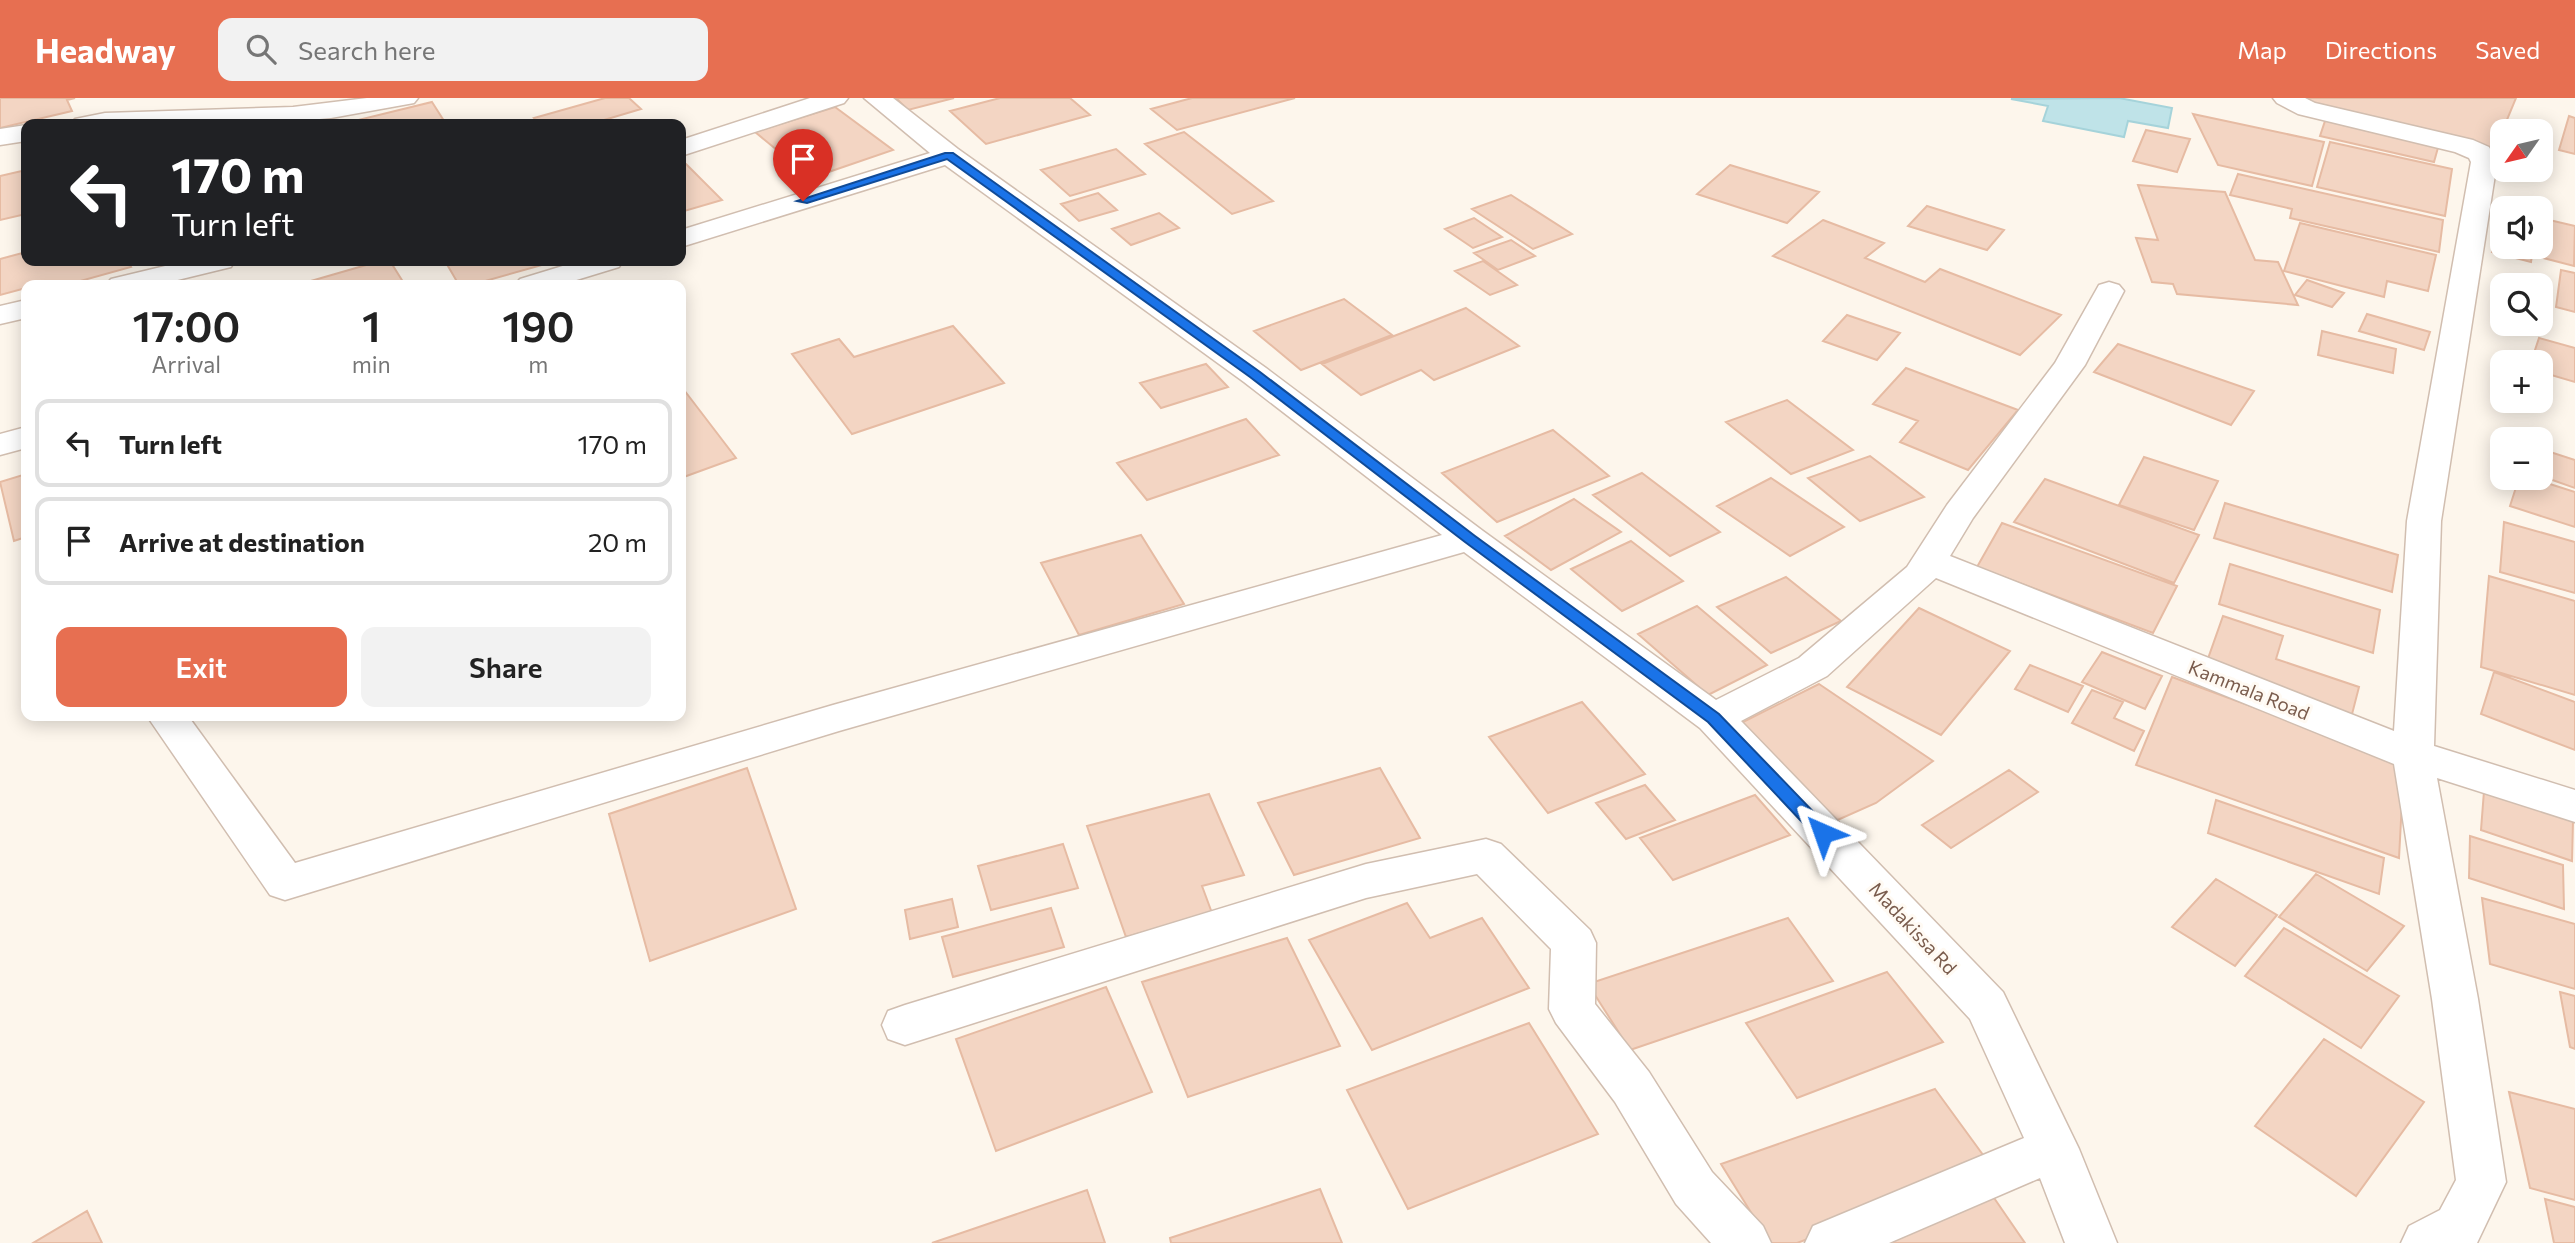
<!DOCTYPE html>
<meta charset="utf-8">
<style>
:root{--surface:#fff;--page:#f2f2f2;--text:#222;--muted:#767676;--line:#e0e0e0;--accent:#e76f51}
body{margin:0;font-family:Commissioner,sans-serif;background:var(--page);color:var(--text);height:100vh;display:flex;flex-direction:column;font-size:26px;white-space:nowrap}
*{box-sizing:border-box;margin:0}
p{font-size:23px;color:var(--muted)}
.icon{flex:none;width:38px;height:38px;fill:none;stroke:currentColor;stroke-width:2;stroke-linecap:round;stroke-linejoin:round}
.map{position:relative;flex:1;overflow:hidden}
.drawer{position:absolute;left:21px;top:182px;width:665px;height:441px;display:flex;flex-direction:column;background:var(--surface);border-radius:14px;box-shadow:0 4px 18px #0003}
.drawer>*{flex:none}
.banner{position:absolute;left:21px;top:21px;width:665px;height:147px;border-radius:14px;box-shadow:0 4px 18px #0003;background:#202124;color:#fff;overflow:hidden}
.needle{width:46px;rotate:236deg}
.controls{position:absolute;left:2490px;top:21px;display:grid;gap:14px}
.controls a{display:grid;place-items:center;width:63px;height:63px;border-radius:14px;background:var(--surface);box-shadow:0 4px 18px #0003;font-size:35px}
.pin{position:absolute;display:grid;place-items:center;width:60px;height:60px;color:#fff;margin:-72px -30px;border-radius:50% 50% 50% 0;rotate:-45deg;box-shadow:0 0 7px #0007}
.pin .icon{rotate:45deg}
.me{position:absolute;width:77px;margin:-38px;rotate:317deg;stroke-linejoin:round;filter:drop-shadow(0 0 5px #0008)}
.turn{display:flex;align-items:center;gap:24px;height:147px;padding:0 35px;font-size:32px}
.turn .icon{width:91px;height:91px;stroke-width:2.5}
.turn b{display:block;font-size:49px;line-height:60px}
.eta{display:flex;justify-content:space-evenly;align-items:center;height:119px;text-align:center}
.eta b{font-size:42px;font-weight:600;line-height:49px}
.button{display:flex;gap:14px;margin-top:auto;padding:14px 35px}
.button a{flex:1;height:80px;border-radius:14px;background:var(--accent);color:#fff;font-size:28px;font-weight:600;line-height:80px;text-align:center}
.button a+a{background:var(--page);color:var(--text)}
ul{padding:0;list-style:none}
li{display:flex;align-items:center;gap:21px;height:88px;margin:0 14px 10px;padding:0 21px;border:4px solid var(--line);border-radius:14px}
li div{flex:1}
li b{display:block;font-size:26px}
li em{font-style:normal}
header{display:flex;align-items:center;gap:42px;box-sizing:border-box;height:98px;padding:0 35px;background:var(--accent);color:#fff}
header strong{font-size:33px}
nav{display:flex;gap:38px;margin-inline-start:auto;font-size:24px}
.search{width:490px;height:63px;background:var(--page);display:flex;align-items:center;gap:18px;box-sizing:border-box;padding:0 24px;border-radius:14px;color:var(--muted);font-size:26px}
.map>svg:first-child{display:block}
</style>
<header>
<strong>Headway</strong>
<div class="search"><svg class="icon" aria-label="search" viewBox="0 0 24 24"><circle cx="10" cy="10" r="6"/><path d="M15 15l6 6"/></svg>Search here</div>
<nav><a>Map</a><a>Directions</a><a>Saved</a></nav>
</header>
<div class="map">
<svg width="2575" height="1145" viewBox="0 0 2575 1145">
<rect width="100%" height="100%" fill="#fdf6ec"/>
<path fill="#bfe3e8" stroke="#a5d3da" stroke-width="2" d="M2119 0 2172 10 2168 30 2128 23 2124 39 2043 23 2048 8 2011 1Z"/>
<path fill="#f3d5c3" stroke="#e6bba3" stroke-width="2" d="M0 0H75L67 2 72 13 0 30Z
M605 0H629L641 11 604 22 608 26H540L534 20Z
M896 0H954L908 12Z
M1000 0H1070L1090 17 986 46 950 13Z
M1192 0H1295L1177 32 1151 11Z
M2302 0H2516L2494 53 2299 4Z
M432 4 446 26H361L358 22Z
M835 9 893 52 811 80 755 34Z
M2193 16 2324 44 2312 88 2218 67Z
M2569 18 2575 20V56L2559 52Z
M2326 20 2439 46 2434 64 2320 38Z
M2146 32 2190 41 2177 74 2133 63Z
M1184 34 1273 103 1232 116 1145 46Z
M2330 44 2452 71 2445 118 2317 89Z
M1116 51 1145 76 1070 98 1041 72Z
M686 66 722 102 681 114V67Z
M1730 67 1819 94 1787 125 1697 96Z
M26 72V116L0 122V78Z
M2238 76 2443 122 2439 154 2290 120 2292 111 2230 97Z
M2138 87 2225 94 2255 162 2278 164 2298 207 2177 196 2173 186 2152 184 2136 140 2158 142Z
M1098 95 1117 112 1079 123 1061 106Z
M1511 97 1572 136 1533 151 1472 111Z
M1927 108 2004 132 1987 152 1908 128Z
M2502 111V149H2541V120L2575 128 2574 168 2532 157 2531 164 2492 154Z
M1159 115 1179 130 1131 147 1112 131Z
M1474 120 1502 139 1473 150 1445 131Z
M1823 122 1884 145 1865 160 1925 184 1940 171 2061 217 2020 257 1773 158Z
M2300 125 2436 157 2428 193 2387 183 2384 199 2284 173Z
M1511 142 1535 158 1498 172 1474 155Z
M26 154V163H133L128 164 131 169 66 187H49L48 184 26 187V190L0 197V161Z
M380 163H390L405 187H297Z
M445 163H556L471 187H459Z
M1483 163 1517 187 1490 197 1455 173Z
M2561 172 2575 175V214L2556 209Z
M2307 182 2344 195 2332 209 2295 197Z
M1344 201 1392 237 1301 272 1254 233Z
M1466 210 1519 248 1434 282 1421 272 1361 297 1322 266Z
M2367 216 2430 234 2424 252 2359 233Z
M1847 217 1900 235 1877 262 1823 243Z
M953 228 1004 285 852 336 792 256 839 241 854 259Z
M2322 233 2396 251 2393 275 2318 257Z
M2539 240 2575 250V284L2541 274V264H2531Z
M2118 246 2254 293 2231 327 2094 274Z
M1206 266 1228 289 1161 310 1140 285Z
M1906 270 2018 312 1968 372 1900 344 1918 323 1873 306Z
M681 288 736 360 681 380Z
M1787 302 1853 352 1791 376 1726 324Z
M1246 321 1279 357 1147 402 1117 365Z
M1553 332 1609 378 1497 424 1442 375Z
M2541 351 2575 362V390L2541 378Z
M1870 358 1924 399 1860 423 1808 380Z
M2144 359 2218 383 2194 432 2119 407Z
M1642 375 1720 434 1670 458 1593 397Z
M26 376V439L14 443 0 384Z
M1771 380 1844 429 1790 458 1717 408Z
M2519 380H2531L2575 394V429L2510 408Z
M2045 381 2199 437 2174 485 2014 424Z
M1574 401 1621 434 1551 472 1505 438Z
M2225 405 2398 457 2392 494 2214 440Z
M2504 424 2575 444V495L2500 474Z
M2002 425 2177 488 2153 535 1977 469Z
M1141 437 1184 506 1079 537 1041 465Z
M1631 443 1683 483 1622 513 1571 471Z
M2230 466 2380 512 2373 555 2219 506Z
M2489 478 2575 503V597L2481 569Z
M1786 479 1841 523 1771 555 1717 509Z
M1697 508 1767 567 1708 597 1638 536Z
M1919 510 2010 553 1941 637 1847 589Z
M2223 518 2283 538 2276 561 2359 589 2350 624 2204 572Z
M2102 554 2162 578 2145 611 2082 584Z
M2030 567 2083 588 2068 614 2015 591Z
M2494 574 2575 604V652L2481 616Z
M2172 579 2404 665 2399 760 2136 667Z
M1819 586 1933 663 1876 705 1833 724 1735 628Z
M2092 592 2123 604 2114 620 2144 633 2134 653 2072 625Z
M1582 604 1645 676 1548 715 1489 639Z
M747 670 796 811 650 863 609 716Z
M1380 670 1420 740 1294 777 1258 705Z
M2009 672 2038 694 1951 750 1922 727Z
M1645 687 1675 722 1626 741 1596 705Z
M2484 693 2573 723 2572 763 2481 732Z
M1209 696 1244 777 1202 788 1212 815 1126 839 1087 728Z
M1755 697 1790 737 1673 782 1640 740Z
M2216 702 2384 760 2379 796 2208 735Z
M2470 738 2563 767 2564 811 2469 780Z
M1063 746 1078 790 991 812 978 768Z
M2316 776 2404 828 2367 873 2279 819Z
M2216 781 2277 817 2235 868 2172 829Z
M2482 800 2575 826V891L2490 866Z
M952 801 958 829 910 841 905 812Z
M1407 805 1430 840 1482 820 1529 890 1372 952 1309 842Z
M1051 810 1064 849 953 879 942 839Z
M1788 820 1833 883 1630 952 1588 886Z
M2284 830 2399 898 2361 950 2245 878Z
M1287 840 1340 948 1188 999 1142 884Z
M1887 874 1943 944 1797 1000 1746 925Z
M1106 889 1152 994 996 1053 956 941Z
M2560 894 2575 898V951L2570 949Z
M1529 925 1598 1036 1408 1111 1347 992Z
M2324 941 2424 1004 2356 1098 2255 1028Z
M1935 991 1994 1072 1797 1145H1770L1721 1066Z
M2509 994 2575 1011V1102L2530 1090Z
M1320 1091 1342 1145H1171L1170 1140Z
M1087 1092 1105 1145H932Z
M1992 1097 2025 1145H1858Z
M2545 1101 2575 1109V1145H2554Z
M87 1113 102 1145H33Z"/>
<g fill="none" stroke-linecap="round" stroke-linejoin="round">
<defs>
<path id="street" d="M367 0H418L414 5 331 20 262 26H71L75 21 105 15 293 9Z
M810 0H848L844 5 681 58V42Z
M864 0H893L958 51 1266 270 1483 433 1716 602 1799 560 1907 469 1947 407 2055 265 2099 187 2109 184 2119 187 2124 193 2085 267 1973 420 1950 458 2394 633 2407 423 2471 64 2469 60 2455 54 2298 16 2277 5 2273 0H2305L2315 5 2473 42 2489 49 2497 64 2441 423 2434 648 2575 692V724L2437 680 2478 901 2506 1084 2477 1145H2401L2409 1128 2440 1112 2456 1082 2432 901 2394 666 1936 480 1827 578 1741 623 2003 894 2079 1051 2117 1145H2065L2040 1080 1889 1145H1805L1813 1128 2024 1040 1970 921 1700 630 1464 454 839 633 285 802 270 797 147 618H188L295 765 833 607 1442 437 1244 284 945 67 681 149V132L930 55Z
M26 27V43L0 47V31Z
M186 163H235L231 169 157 187H106L111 181Z
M579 163H623L619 169 560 187H515L520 181Z
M26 202V220L0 226V208Z
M26 329V350L0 357V336Z
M1486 741 1501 746 1590 832 1596 845 1595 906 1649 974 1712 1074 1763 1128 1771 1145H1711L1676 1106 1615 1004 1556 925 1549 911 1551 851 1477 776 1366 800 905 947 888 941 882 927 888 913 905 907 1366 766Z"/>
</defs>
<use href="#street" stroke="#d1beb0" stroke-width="3"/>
<use href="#street" fill="#fff" fill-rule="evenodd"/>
</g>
<path fill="#1a73e8" stroke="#114b97" stroke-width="2" d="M945 55H953L1260 274 1475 438 1719 616 1829 730 1832 735 1829 740H1817L1708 624 1465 444 1250 279 947 61 807 105 797 103Z"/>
<g text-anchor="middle" stroke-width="6" stroke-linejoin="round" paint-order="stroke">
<g font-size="19" fill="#7a5c4d" stroke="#fffaf3">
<text transform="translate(2249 592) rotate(22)" y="7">Kammala Road</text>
<text transform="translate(1913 830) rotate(47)" y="7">Madakissa Rd</text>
</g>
</g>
</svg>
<div class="controls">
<a><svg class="needle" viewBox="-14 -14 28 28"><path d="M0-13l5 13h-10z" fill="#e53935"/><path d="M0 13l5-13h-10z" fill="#767676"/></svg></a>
<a><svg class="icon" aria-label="sound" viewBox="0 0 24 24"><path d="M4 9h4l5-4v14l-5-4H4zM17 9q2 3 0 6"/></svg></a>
<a><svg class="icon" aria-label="search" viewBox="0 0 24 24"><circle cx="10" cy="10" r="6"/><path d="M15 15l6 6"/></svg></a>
<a>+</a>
<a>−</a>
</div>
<div class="pin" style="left:803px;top:103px;background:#d93025"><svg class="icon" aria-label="arrive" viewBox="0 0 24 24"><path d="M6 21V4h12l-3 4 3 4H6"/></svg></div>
<svg class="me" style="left:1823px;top:735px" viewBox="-20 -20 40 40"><path d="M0-17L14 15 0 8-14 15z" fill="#1a73e8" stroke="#fff" stroke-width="4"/></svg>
<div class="banner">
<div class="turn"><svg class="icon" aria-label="left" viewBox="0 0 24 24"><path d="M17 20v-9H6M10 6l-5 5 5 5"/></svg><div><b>170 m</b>Turn left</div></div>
</div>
<section class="drawer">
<div class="eta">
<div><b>17:00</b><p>Arrival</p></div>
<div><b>1</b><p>min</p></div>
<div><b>190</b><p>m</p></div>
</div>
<ul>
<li><svg class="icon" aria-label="left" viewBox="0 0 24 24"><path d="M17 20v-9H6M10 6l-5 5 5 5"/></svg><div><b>Turn left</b></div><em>170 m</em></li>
<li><svg class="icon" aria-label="arrive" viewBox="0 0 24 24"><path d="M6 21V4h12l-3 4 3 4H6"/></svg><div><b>Arrive at destination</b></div><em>20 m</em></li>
</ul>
<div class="button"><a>Exit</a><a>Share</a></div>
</section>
</div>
